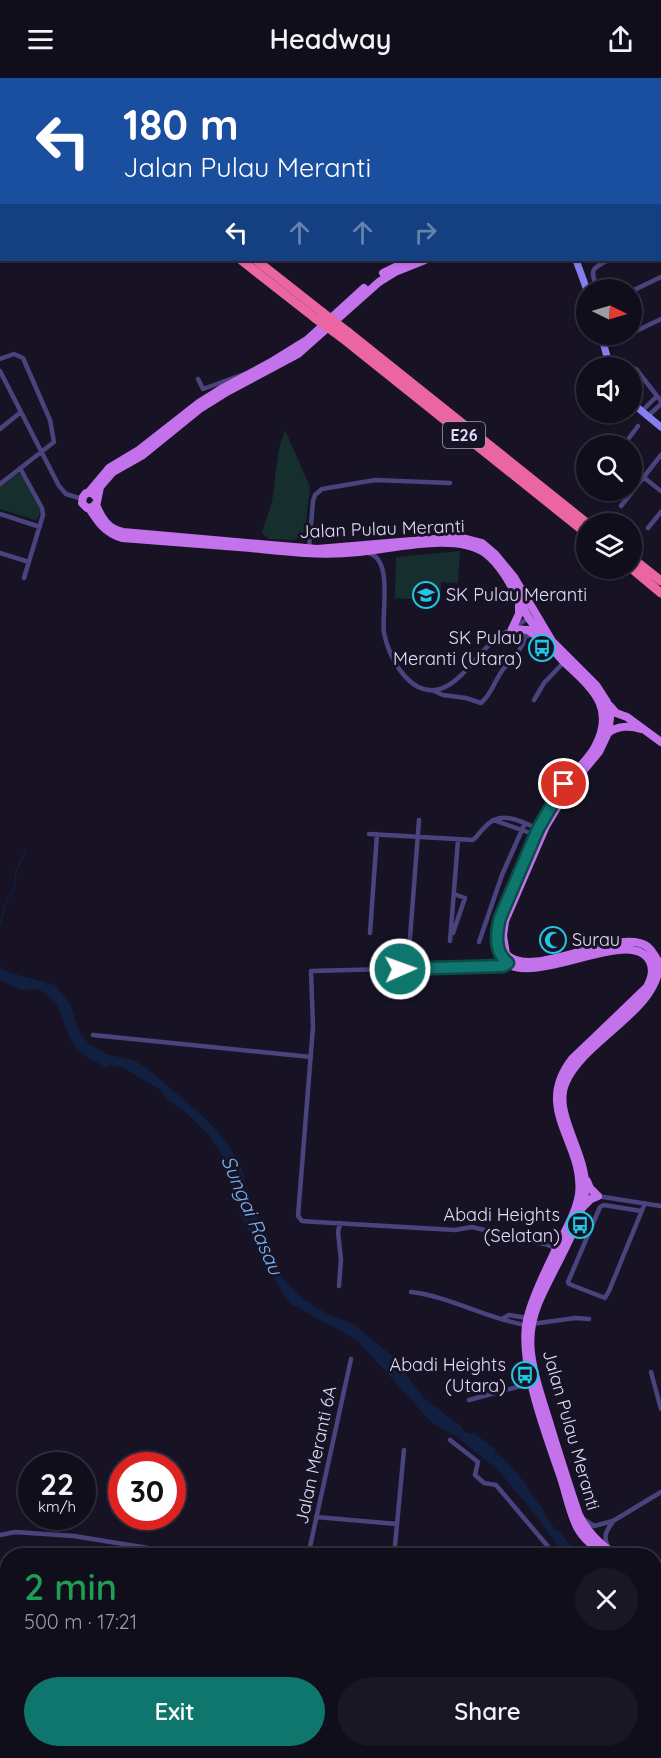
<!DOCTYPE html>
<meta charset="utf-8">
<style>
:root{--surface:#110e1c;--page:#1a1725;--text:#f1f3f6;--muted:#9c9ca3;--line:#302e3b;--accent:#0f766e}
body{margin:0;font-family:Quicksand,sans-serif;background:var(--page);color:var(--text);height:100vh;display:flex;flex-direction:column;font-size:22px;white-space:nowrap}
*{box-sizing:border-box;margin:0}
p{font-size:20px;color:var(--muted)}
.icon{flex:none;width:33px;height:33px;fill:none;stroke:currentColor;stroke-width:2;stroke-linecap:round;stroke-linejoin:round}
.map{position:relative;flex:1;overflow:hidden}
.drawer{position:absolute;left:0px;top:1470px;width:662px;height:210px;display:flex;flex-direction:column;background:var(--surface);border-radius:24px 24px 0 0;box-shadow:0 2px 4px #0004,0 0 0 2px var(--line)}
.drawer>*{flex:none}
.top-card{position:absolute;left:0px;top:0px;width:662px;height:183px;box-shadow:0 2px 4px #0004,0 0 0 2px var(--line);background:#1a4fa0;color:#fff;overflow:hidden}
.needle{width:39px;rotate:95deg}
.controls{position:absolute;left:576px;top:201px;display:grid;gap:12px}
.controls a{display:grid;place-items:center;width:66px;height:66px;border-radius:50%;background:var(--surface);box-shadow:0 2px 4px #0004,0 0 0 2px var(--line);font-size:30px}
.speed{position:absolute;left:18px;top:1374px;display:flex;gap:12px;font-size:30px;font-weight:700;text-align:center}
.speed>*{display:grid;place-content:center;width:78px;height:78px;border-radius:50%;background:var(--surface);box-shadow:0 2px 4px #0004,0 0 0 2px var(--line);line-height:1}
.speed small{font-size:15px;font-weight:400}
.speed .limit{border:9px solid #d22;background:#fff;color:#111}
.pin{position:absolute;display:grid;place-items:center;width:51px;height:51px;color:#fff;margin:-26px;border:3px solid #fff;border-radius:50%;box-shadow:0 2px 6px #0007}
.me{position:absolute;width:66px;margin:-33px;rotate:88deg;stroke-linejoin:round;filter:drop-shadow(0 0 4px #0008)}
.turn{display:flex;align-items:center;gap:21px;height:126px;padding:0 24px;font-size:27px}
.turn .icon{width:78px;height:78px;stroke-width:2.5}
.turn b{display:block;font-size:42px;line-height:51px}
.lanes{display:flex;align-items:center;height:57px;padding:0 24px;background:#0003;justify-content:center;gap:30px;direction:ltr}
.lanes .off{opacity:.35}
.round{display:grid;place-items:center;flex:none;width:63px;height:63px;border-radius:32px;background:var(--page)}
.overview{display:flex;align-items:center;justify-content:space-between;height:102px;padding:0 24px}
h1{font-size:36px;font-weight:600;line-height:45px;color:#1e9e55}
.primary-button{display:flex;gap:12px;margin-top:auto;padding:12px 24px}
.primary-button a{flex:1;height:69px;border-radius:36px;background:var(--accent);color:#fff;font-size:24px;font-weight:600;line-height:69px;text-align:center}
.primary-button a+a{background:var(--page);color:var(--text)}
header{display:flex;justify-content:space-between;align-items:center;height:78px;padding:0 24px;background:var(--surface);font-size:27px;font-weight:600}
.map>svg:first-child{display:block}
</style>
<header><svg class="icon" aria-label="menu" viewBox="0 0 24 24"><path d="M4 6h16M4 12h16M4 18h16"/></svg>Headway<svg class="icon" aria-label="share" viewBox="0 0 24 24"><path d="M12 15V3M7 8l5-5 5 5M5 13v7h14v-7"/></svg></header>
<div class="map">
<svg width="661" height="1680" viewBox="0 0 661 1680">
<rect width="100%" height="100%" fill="#171325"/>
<path fill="#172e2f" d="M285 352 310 409 305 452 295 462 269 461 262 455C264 444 270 434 272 423 276 399 276 374 285 352Z
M16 395 21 396 41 433 38 440 35 442 0 431V408Z
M460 473 458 505 441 504 440 523 395 520 396 479Z"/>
<path fill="#112040" d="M0 889 7 894 55 907 70 926 79 953 88 965 106 976 135 983 148 991 205 1040 224 1061 241 1087 251 1126 284 1202 306 1223 329 1237 352 1245 379 1267 392 1278 424 1320 462 1349 464 1354 470 1356 474 1355 496 1372 495 1375C514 1384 531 1416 544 1433 545 1440 552 1443 554 1451L558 1452 578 1477H565L537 1439 498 1392 456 1358 432 1345 357 1262 291 1226 281 1213 240 1137 232 1100 225 1081 209 1057 184 1033 169 1023 160 1012 124 990 111 987 105 989 84 977 73 966 66 951 58 927 39 911 21 912 0 902Z"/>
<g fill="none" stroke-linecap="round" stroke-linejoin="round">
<path stroke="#112040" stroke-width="1.5" d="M0 846 7 821 14 810 16 793 26 772"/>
<path stroke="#49447e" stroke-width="4.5" d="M420 0 421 2
M452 0 453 2
M483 0 484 2
M500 0 501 2
M544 0 545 2
M635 0 636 2
M389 2 393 0
M584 2 587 0
M660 8 661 7
M660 47 661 48
M660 52H661
M660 115 661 114
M660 129 661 131
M660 158 661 157
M387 182H393
M598 212C590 192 590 191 609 182
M632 213 661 199
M632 255 661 241
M0 281 14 276 23 280 50 342 54 364 0 406
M636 291 661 323
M0 293 59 408 66 416 82 421
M198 301 203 311 247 295
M642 333 657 318
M648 338 661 326
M0 351 21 334
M623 368 638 348
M20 390 42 430 43 437 24 500
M632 390 661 413
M621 428 661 377
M0 436 40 449
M648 450 661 434
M309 470 313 423 315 417 322 411 375 402 450 405
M0 475 29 484
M368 475C394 480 381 537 384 555 389 582 414 626 447 608 462 600 473 583 486 570 499 557 518 546 535 537
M507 554 528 558
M434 613 443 617 466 620 481 625C493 615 495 600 505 589 513 579 524 570 525 557
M534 622 544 605 564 584
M493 742 536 757
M369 756 473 762C478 758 481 752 486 748 501 732 521 743 538 751
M370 855 377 756
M453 855 465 820 454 816
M410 860 419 742
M450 863 458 762
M479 864 502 797 525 745
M508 885 503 888 311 893 313 949 298 1138 302 1143 316 1144 455 1152 472 1149 548 1167 556 1171
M93 957 311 979
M584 1116 661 1128
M641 1133 604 1127 600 1129 568 1204 569 1206 605 1220 609 1213 645 1125
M339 1208 341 1182 338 1154 340 1145
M411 1214C452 1219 487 1241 526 1247
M502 1241 509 1237 527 1240
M532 1246 575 1240 589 1241
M651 1294 661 1331
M469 1322 532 1305
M450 1362 478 1384 475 1397 484 1405 496 1407 556 1478
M316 1439 397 1446
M583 1441 594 1448 613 1443 661 1414
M0 1457 15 1454 74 1458 197 1478
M609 1470C603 1460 605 1454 612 1445
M308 1478 351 1281
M394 1478 404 1372
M654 1611 661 1614
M0 1654 8 1655
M146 1672 148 1680
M191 1672 192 1680
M443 1672 446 1680
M485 1672 488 1680
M523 1672 526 1680
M570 1672 574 1680
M634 1672 641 1680
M53 1680 54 1672
M233 1680 234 1672
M281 1680 282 1672
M326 1680V1672
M370 1680 371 1672
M414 1680V1672
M551 1680 568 1672"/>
<path stroke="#877fee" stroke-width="7" d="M660 83H661
M576 182 587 212
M601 256 610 290
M632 325 661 349"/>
<path stroke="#c471ec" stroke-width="8" d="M293 2V0
M299 2 300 0
M383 195 409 182
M88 415 109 390 139 372 199 325 223 310 273 283 307 262 364 210
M96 419 92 415H86L83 419 82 425 87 430 93 429 97 424 100 409 113 394 143 377 201 330 225 315 298 276 379 204 395 194 425 182
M96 426C101 440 108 451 123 454L317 471 459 459 482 465 495 476 514 499 552 563 596 607 607 624 610 640 608 655 599 674 569 710 546 748 505 843 503 858 506 876C532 904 619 847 648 869 653 873 656 880 659 885 660 931 584 962 566 1004 551 1035 588 1075 585 1113 583 1145 551 1194 538 1226 532 1241 529 1259 531 1275 534 1301 544 1326 551 1350 560 1379 569 1408 579 1437 588 1455 600 1466 617 1478
M89 430C98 444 105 455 122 460 165 463 208 467 251 470 287 474 322 478 359 474 392 471 456 454 485 475 504 489 516 518 528 539 538 555 550 569 563 583 590 609 617 628 595 669 587 684 572 695 562 709 542 736 530 770 517 801 511 817 502 832 498 849 496 855 496 863 497 869 508 928 631 841 650 884 654 893 651 901 647 909L572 981C532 1032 585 1065 579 1116 576 1135 565 1153 556 1171 546 1192 534 1215 528 1238 516 1279 546 1356 560 1397 566 1414 569 1433 577 1449 584 1462 595 1470 607 1478
M512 551 528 552 539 560
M512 551 519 536V525
M609 627 616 635 627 639 661 664
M608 655C617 648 630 647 641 651
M583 1129 591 1121 598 1118 590 1110 587 1103
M654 1521 661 1540
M654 1538 656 1556 654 1562
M659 1578 658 1601 661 1607
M657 1581 661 1565
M654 1623 661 1622
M585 1680 596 1672
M595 1680 605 1672"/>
<path stroke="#eb66a0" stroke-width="9" d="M11 0 13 2
M26 0 28 2
M241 182 315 240
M256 182 322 234
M348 254 588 446
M341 259 586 455
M632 480 661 503
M631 490 661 515"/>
<path stroke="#eb66a0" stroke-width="9" d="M322 234 348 254
M315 240 341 259"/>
</g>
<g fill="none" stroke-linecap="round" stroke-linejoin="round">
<defs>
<path id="route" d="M400 891 503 888 508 885C494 874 496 856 500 840L538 751 564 706"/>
</defs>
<use href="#route" stroke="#0a4d48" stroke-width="15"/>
<use href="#route" stroke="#0f766e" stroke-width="10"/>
</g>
<defs>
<symbol id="school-ring" viewBox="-11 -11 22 22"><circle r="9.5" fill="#171325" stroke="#20c6e2" stroke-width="1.5"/><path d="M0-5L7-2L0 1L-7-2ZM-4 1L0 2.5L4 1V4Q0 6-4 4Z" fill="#20c6e2"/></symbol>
<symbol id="bus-ring" viewBox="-11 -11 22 22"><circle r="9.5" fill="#171325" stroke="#20c6e2" stroke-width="1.5"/><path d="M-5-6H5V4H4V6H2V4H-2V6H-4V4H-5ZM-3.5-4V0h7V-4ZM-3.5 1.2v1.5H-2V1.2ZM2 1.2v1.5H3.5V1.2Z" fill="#20c6e2"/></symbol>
<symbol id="mosque-ring" viewBox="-11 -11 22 22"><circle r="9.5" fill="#171325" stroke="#20c6e2" stroke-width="1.5"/><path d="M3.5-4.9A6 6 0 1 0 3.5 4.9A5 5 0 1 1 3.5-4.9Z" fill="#20c6e2"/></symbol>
</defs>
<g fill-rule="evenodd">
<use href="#school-ring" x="411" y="502" width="30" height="30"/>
<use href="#bus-ring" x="527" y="555" width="30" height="30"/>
<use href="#mosque-ring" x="538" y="847" width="30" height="30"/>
<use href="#bus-ring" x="565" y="1132" width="30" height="30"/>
<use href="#bus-ring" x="510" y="1282" width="30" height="30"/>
</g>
<g text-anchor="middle" stroke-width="6" stroke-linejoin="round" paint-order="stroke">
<rect fill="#171325" stroke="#a4a0ba" stroke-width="1.5" x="443" y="344" width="42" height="26" rx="4.5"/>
<g font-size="16" font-weight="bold" fill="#e1dcfa">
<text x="464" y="363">E26</text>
</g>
<g font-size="18" fill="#e1dcfa" stroke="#171325">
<text transform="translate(382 451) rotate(-2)" y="6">Jalan Pulau Meranti</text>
<text transform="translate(571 1352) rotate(74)" y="6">Jalan Pulau Meranti</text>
<text transform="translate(316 1377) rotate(-78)" y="6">Jalan Meranti 6A</text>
</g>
<g font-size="18" fill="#e1dcfa" stroke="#171325" text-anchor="end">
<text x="446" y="523" text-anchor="start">SK Pulau Meranti</text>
<text x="522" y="566">SK Pulau<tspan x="522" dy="21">Meranti (Utara)</tspan></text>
<text x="572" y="868" text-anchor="start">Surau</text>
<text x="560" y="1143">Abadi Heights<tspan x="560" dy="21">(Selatan)</tspan></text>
<text x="506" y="1293">Abadi Heights<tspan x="506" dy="21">(Utara)</tspan></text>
</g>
<g font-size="20" font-style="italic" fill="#77b1ed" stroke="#171325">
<text transform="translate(252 1137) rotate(67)" y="7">Sungai Rasau</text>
</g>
</g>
</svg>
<div class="controls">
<a><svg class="needle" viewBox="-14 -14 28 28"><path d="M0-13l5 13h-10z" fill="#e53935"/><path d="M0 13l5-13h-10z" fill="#9c9ca3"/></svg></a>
<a><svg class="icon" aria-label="sound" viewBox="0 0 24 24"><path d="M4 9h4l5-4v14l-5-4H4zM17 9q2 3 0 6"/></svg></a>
<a><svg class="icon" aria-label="search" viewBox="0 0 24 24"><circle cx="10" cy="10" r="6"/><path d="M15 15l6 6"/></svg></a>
<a><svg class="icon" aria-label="layers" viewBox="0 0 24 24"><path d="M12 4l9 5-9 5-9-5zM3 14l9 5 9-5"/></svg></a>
</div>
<div class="speed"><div>22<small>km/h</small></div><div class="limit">30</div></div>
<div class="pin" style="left:564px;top:706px;background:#d93025"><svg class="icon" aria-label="arrive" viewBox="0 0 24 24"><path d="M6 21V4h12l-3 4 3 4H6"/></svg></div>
<svg class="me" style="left:400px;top:891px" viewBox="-20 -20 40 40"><circle r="17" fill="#0f766e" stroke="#fff" stroke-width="3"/><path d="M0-11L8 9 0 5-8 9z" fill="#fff"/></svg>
<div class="top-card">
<div class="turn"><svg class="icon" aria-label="left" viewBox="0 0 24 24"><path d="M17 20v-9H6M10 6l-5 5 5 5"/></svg><div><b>180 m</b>Jalan Pulau Meranti</div></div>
<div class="lanes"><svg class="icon" aria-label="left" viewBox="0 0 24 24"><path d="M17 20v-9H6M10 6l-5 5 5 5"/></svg><svg class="icon off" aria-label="ahead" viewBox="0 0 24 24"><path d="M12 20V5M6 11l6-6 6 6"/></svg><svg class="icon off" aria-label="ahead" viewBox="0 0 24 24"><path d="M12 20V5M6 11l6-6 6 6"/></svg><svg class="icon off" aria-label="right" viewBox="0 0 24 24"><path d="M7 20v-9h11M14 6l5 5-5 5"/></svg></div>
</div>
<section class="drawer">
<div class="overview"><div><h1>2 min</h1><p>500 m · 17:21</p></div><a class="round"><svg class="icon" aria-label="close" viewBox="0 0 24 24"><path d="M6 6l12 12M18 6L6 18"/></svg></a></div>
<div class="primary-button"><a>Exit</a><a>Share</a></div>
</section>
</div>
